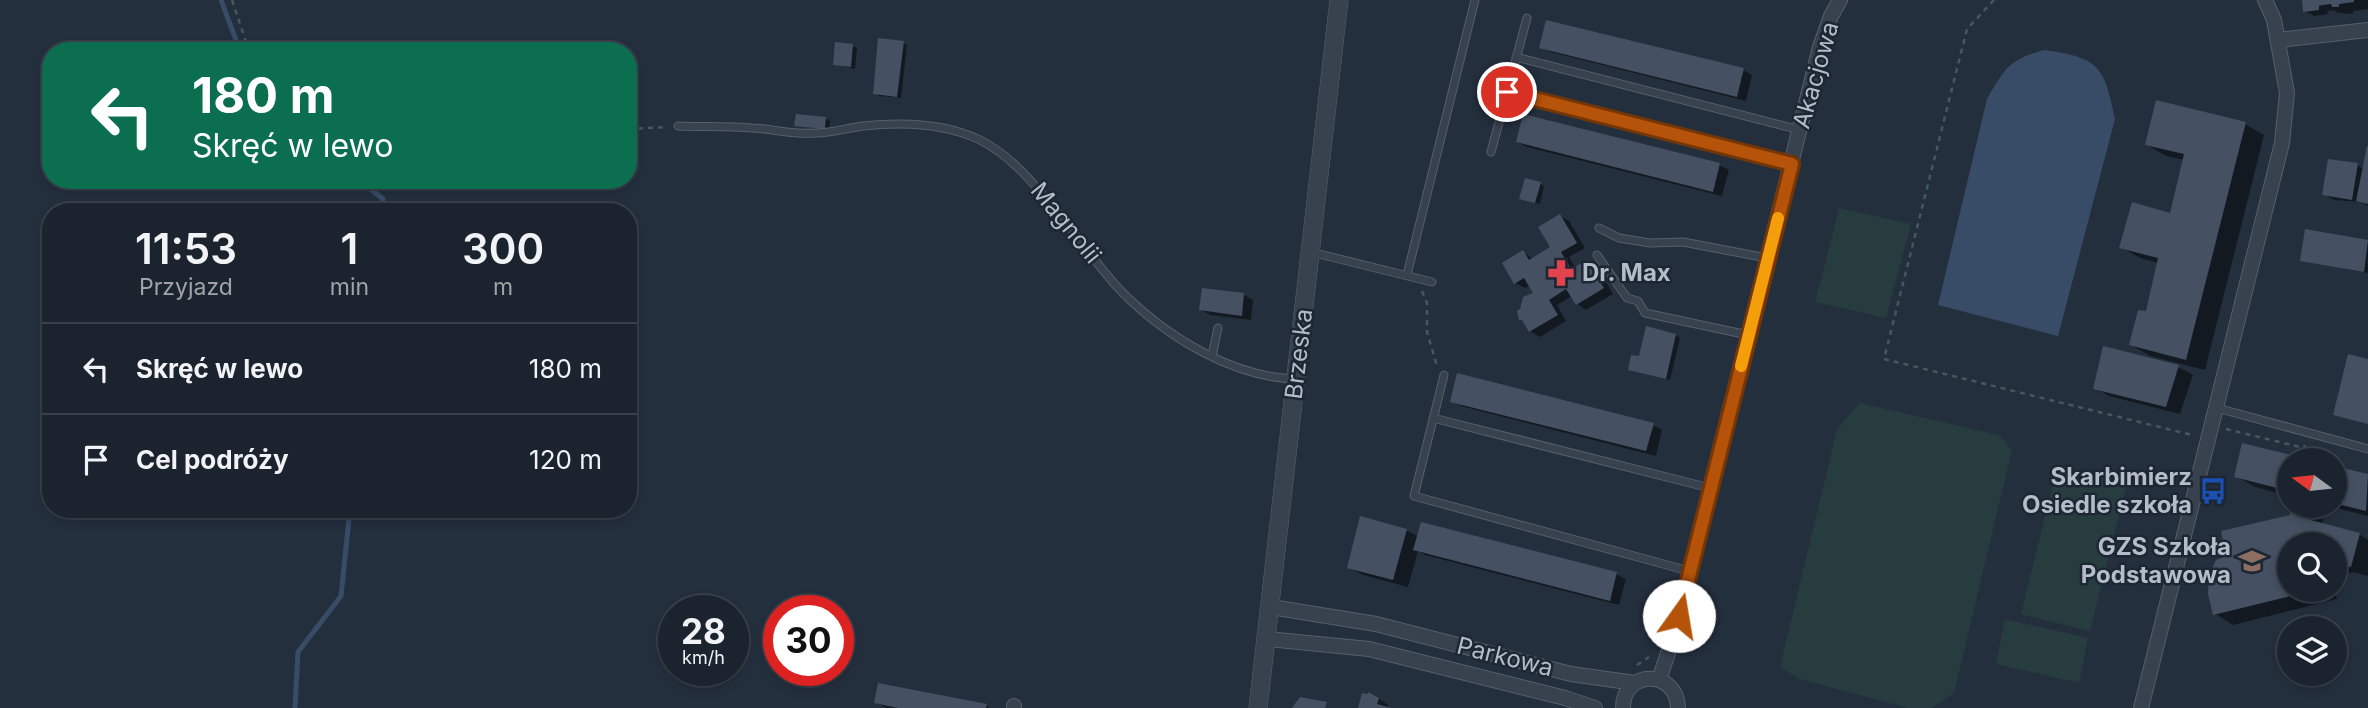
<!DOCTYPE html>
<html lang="pl">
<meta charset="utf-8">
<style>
:root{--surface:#1b232e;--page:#242b36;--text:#f1f3f6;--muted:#a0a4aa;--line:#39404a}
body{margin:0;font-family:Inter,sans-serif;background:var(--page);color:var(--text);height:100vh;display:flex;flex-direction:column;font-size:26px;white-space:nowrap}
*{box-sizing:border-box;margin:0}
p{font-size:23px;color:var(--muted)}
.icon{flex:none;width:38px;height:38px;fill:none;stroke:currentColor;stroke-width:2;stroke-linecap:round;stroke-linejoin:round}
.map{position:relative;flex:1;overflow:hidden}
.side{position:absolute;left:42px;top:203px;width:595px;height:315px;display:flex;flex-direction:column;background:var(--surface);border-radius:28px;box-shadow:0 4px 10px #0003,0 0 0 2px var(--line)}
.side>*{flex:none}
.hud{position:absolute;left:42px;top:42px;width:595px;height:147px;border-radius:28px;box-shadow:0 4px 10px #0003,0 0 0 2px var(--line);background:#0b6e4f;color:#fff;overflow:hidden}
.needle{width:46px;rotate:285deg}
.tools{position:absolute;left:2277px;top:448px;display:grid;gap:14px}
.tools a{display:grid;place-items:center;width:70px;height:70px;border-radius:50%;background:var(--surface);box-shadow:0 4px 10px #0003,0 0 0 2px var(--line);font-size:35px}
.speed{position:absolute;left:658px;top:595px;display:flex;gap:14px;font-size:35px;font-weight:700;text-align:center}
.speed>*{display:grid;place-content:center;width:91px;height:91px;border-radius:50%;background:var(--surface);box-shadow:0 4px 10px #0003,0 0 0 2px var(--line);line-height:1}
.speed small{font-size:18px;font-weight:400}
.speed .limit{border:10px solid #d22;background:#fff;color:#111}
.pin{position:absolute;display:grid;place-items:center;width:60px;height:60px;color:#fff;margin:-30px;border:4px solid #fff;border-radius:50%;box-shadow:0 2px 7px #0007}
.me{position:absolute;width:77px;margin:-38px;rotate:13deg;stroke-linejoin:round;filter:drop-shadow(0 0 5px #0008)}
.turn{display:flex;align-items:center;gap:24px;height:147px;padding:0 35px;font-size:32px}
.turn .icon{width:91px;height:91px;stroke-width:2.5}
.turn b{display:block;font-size:49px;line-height:60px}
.eta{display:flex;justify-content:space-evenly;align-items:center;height:119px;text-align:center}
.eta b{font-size:42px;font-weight:600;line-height:49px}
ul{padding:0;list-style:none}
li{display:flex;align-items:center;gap:21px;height:91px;padding:0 35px;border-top:2px solid var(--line)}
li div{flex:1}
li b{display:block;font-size:26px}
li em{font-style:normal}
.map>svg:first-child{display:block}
</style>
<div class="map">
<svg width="2368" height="708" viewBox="0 0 2368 708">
<rect width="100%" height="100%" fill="#242f3e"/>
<path fill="#263c3f" d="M1839 208 1911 224 1886 318 1815 302Z
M1860 403 1999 435 2012 450 1954 693 1932 708H1908L1799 679 1780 667 1837 429Z
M2057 466 2127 483 2090 631 2021 614Z
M2005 619 2088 638 2079 683 1996 664Z"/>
<path fill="#394c67" d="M2044 50C2099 58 2104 65 2115 119L2058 336 1938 305 1987 99C2005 68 2009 60 2044 50Z"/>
<path fill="#0007" d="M2304 0H2368V9L2353 11V14L2338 13 2333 10 2327 11 2328 14 2314 16 2305 11Z
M903 43 907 45 901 98 879 96 875 93Z
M853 46 857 48 855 69 835 64Z
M1541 47 1743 70 1752 75 1746 101 1551 52Z
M826 119 830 121 829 130 796 125Z
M2245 124 2264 135 2205 370 2150 356 2131 345 2147 312 2158 263 2140 258 2121 247 2171 215 2185 160 2166 156 2147 145Z
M1518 142 1719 165 1729 170 1722 196 1527 147Z
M2368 148V206L2361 202 2334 200 2324 194 2357 165 2364 169Z
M1540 184 1544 186 1540 204 1525 200Z
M1560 216 1569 221 1585 248 1569 257 1576 269 1587 262 1597 267 1613 294 1586 310 1577 304 1572 296 1557 305 1566 321 1540 337 1530 331 1535 294 1530 285 1525 288 1515 283 1523 252 1533 259 1553 248Z
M2307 231 2368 242V273L2302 260Z
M1204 290 1244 295 1253 300 1251 320 1210 315 1201 310Z
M1676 335 1680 338 1670 380 1634 371 1640 359Z
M2178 367 2193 375 2180 414 2109 396 2095 388Z
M1452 401 1653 425 1662 430 1656 456 1461 406Z
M2243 445 2305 460H2289V496L2255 487 2236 476Z
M2334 468 2368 476V516L2328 506H2334Z
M2292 506H2326L2322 525 2359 534 2368 540V576L2353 572 2334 577V544H2289V590L2334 588 2337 599 2233 625 2214 613 2224 560 2230 547 2226 545 2292 517Z
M1406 530 1419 537 1616 574 1626 579 1619 605 1425 555 1418 551 1408 587 1363 575 1349 567Z
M1374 695 1388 705V708H1360Z
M876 702 986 705 990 708H886Z"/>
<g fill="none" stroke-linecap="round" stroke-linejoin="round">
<path stroke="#394c67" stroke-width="5" d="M221 0 240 51
M359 180 383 199 382 212
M295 708 298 652 341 596 350 509"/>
</g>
<path fill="#455162" d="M2302 0H2354V2L2339 4V7H2332L2331 4 2322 5 2319 6V10L2303 12Z
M1546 20 1744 68 1737 97 1539 48Z
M878 38 904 41 897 97 873 94Z
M835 42 853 44 851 67 833 65Z
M2156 100 2246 122 2186 360 2129 345 2138 310 2146 311 2158 258 2119 248 2132 202 2170 213 2184 154 2145 145Z
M796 114 826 117 825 129 794 126Z
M1523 114 1720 163 1713 192 1516 142Z
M2367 146H2368V204L2356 201Z
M2328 159 2358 163 2352 200 2322 195Z
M1525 178 1541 182 1535 203 1519 199Z
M1560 214 1577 243 1561 252 1571 269 1587 260 1604 288 1576 305 1566 289 1549 300 1558 315 1529 332 1522 320H1519L1517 311 1520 309 1523 297 1533 293 1524 278 1514 284 1502 263 1523 250 1529 260 1550 247 1538 227Z
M2305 229 2368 240 2364 272 2300 261Z
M1202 288 1244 293 1242 316 1199 310Z
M1646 326 1676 334 1666 379 1628 370 1631 355 1639 356Z
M2103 346 2179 365 2166 407 2093 389Z
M2348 354 2368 359V424L2333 415Z
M1457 373 1654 423 1646 451 1450 402Z
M2242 443 2308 459V460H2289V491L2234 477Z
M2334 466 2368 474 2366 511 2334 503Z
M2290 506H2305L2303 515 2300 514 2299 517 2360 533 2351 567 2334 562V544H2289V590L2311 591 2213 615 2208 594 2209 576 2216 560 2222 558 2220 550 2228 548 2227 545 2224 546 2221 531 2290 515Z
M1360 516 1407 529 1393 580 1347 568Z
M1421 522 1617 572 1610 601 1413 550Z
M878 683 987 704 986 708H898L874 703Z
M1368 692 1379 698 1377 704 1391 708H1358L1362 693 1368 694Z
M1300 697 1327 702 1325 708H1292Z"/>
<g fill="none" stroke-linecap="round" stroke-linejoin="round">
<defs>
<path id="service" d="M1516 57 1800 130
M1507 92 1791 164
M678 126C703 127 728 126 752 128 774 129 795 135 816 133 832 133 847 128 863 126 900 122 943 123 978 139 1011 155 1033 183 1056 210 1080 238 1100 271 1126 296 1169 338 1233 377 1295 379
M1491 152 1527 18
M1599 228 1619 238 1650 243 1683 242 1767 258
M1311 252 1432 282
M1597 255 1627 298 1638 301 1645 313 1748 335
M1407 275 1475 0
M1212 356 1218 328
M1444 375 1414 496 1689 571
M2217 408 2368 449
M1433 418 1710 488"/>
<path id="minor" d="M2278 40 2368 30
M1271 607 1376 624 1571 674 1635 683
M1267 639 1369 649 1565 698 1595 708
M1659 680 1673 638 1820 47 1831 16 1840 0
M1014 708V706
M1623 708C1623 669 1677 669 1678 708
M2141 708 2282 143 2287 93 2274 20 2265 0"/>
<path id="tertiary" d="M1258 708 1339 0"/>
</defs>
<use href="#service" stroke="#565f6c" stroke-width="9"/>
<use href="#minor" stroke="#565f6c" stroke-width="16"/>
<use href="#tertiary" stroke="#565f6c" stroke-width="19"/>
<path stroke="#44595c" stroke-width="2.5" stroke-dasharray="5 5" stroke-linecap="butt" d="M232 0 249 51
M1994 0 1967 29 1884 359 2192 435
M628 129 667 127
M1422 291 1427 303V332L1437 366
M2226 429 2304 448 2305 445
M1637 665 1649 657"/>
<use href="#service" stroke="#38414e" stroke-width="7"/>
<use href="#minor" stroke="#38414e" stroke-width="14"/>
<use href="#tertiary" stroke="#38414e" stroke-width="18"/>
</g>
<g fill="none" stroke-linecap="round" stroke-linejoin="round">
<defs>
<path id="route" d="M1507 92 1792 164 1679 616"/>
</defs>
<use href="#route" stroke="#753606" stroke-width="18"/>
<use href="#route" stroke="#b45309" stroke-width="12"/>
<path stroke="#f59e0b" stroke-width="12" d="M1741 366 1778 218"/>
</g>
<defs>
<symbol id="pharmacy-bare" viewBox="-9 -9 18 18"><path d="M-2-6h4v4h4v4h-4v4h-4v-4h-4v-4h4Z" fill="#e0444e" stroke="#1d2633" stroke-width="2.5" paint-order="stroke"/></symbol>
<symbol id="bus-bare" viewBox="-9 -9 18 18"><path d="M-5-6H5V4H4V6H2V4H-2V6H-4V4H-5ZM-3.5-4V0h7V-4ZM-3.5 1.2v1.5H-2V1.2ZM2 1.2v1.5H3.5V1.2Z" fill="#1a4fb4" stroke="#1d2633" stroke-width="2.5" paint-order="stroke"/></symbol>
<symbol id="school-bare" viewBox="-9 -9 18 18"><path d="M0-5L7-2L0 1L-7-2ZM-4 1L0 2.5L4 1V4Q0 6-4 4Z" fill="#8d6e63" stroke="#1d2633" stroke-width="2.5" paint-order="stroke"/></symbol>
</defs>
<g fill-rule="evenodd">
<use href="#pharmacy-bare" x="1542" y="254" width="38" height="38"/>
<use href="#bus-bare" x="2194" y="472" width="38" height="38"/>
<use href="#school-bare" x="2233" y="542" width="38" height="38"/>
</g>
<g text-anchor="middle" stroke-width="5" stroke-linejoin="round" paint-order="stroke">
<g font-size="24" fill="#b4bcc9" stroke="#1d2633">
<text transform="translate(1816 75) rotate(-74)" y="8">Akacjowa</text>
<text transform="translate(1066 223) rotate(51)" y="8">Magnolii</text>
<text transform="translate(1299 354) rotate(-83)" y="8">Brzeska</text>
<text transform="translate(1505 657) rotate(14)" y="8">Parkowa</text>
</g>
<g font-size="24" font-weight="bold" fill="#b4bcc9" stroke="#1d2633" text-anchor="end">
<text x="1582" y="281" text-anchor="start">Dr. Max</text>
<text x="2192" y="485">Skarbimierz<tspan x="2192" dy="28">Osiedle szkoła</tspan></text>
<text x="2231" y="555">GZS Szkoła<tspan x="2231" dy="28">Podstawowa</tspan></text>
</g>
</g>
</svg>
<div class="tools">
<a><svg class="needle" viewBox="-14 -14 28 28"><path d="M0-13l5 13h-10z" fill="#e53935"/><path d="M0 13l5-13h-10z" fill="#a0a4aa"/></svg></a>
<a><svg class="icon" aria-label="search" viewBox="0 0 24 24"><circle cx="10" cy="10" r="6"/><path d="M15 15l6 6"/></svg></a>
<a><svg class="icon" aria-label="layers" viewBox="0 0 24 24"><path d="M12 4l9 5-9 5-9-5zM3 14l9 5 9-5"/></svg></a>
</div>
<div class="speed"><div>28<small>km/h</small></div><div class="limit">30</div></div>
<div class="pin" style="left:1507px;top:92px;background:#d93025"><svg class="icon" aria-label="arrive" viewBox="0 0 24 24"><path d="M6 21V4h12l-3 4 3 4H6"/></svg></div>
<svg class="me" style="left:1679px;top:616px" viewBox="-20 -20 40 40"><circle r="19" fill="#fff"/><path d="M0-13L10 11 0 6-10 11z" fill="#b45309"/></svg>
<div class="hud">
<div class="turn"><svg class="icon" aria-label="left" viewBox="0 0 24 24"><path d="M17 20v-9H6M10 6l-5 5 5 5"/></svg><div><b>180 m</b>Skręć w lewo</div></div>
</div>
<section class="side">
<div class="eta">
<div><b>11:53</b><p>Przyjazd</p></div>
<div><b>1</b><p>min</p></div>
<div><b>300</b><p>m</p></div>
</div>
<ul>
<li><svg class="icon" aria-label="left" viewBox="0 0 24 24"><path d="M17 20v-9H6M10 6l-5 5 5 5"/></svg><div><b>Skręć w lewo</b></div><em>180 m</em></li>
<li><svg class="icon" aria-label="arrive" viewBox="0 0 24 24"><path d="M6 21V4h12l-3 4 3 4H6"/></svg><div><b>Cel podróży</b></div><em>120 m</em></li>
</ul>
</section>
</div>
